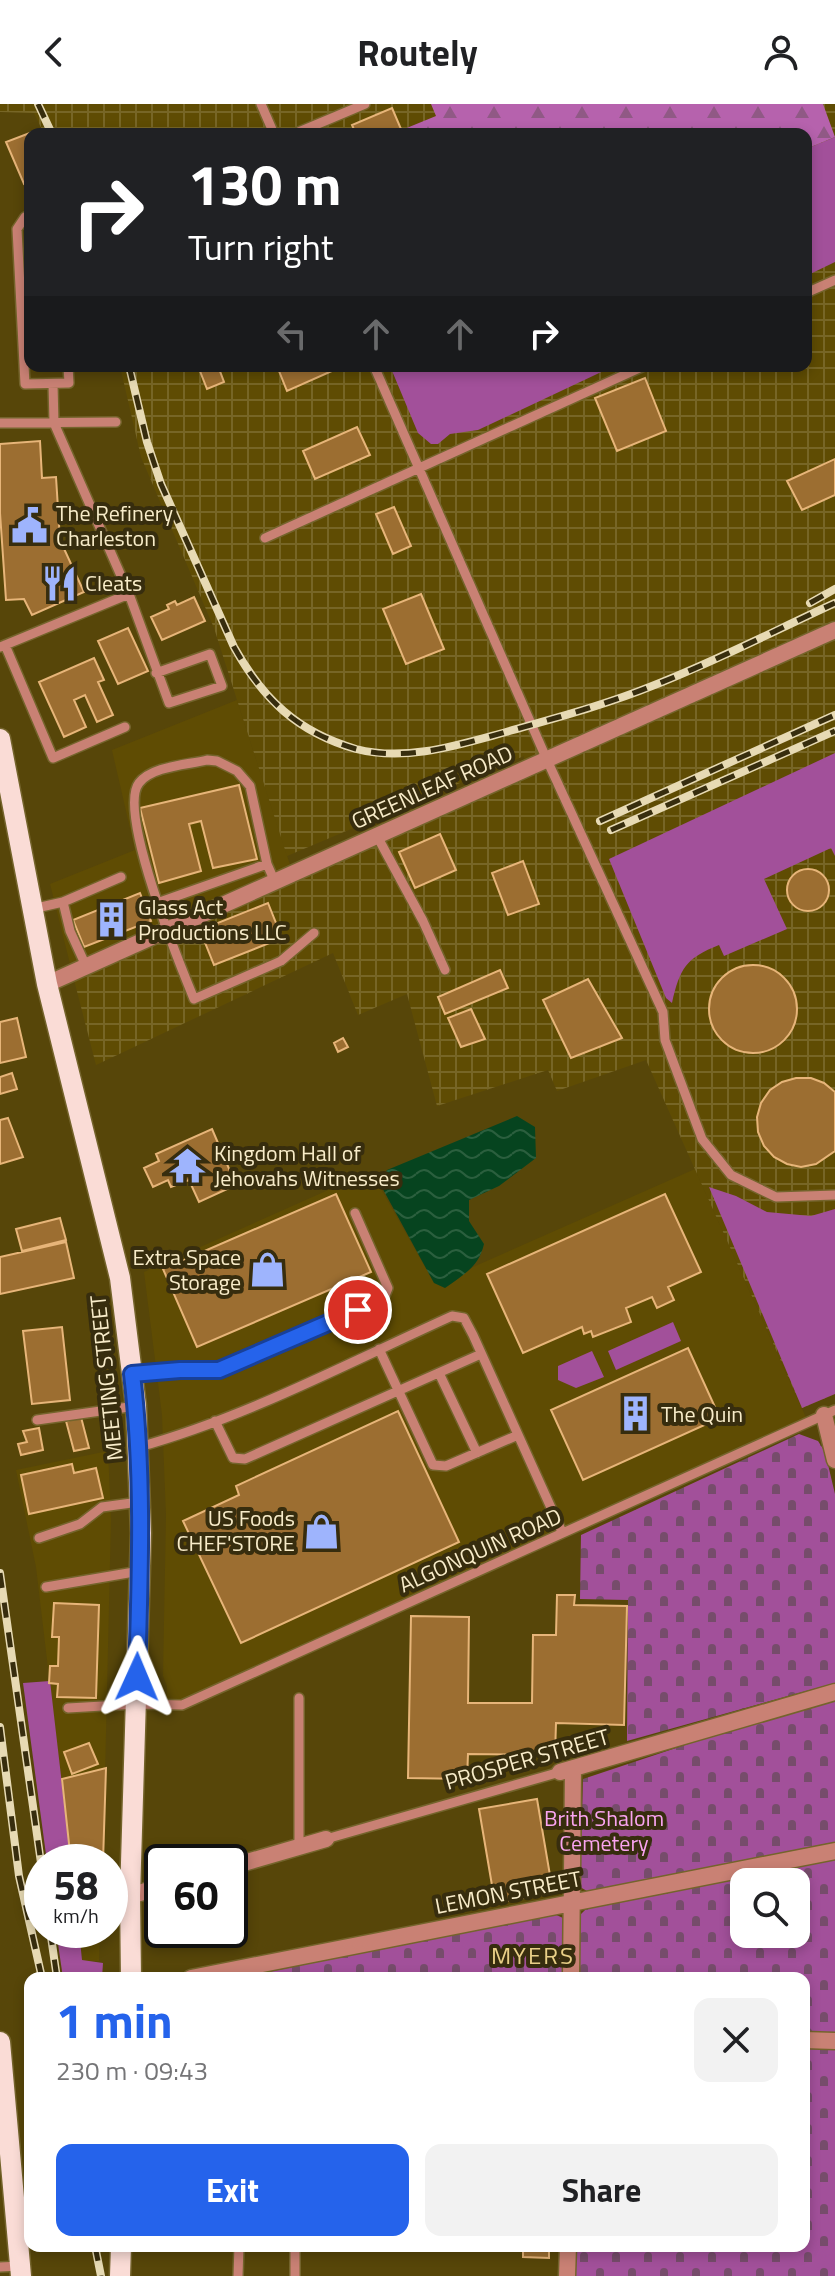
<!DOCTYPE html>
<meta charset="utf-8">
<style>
:root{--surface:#fff;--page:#f2f2f2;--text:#202124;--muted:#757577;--accent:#2563eb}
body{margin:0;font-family:"Titillium Web",sans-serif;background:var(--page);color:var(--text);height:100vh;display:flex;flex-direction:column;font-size:30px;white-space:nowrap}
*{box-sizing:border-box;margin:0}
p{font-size:26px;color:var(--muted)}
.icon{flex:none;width:44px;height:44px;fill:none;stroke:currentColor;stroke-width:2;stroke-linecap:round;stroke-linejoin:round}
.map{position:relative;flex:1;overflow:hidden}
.details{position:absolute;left:24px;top:1868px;width:786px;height:280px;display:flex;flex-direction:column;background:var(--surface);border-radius:16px;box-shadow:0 4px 12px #0003}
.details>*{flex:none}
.top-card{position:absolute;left:24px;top:24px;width:788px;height:244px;border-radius:16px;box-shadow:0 4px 12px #0003;background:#202124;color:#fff;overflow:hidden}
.buttons{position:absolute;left:730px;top:1764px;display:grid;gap:16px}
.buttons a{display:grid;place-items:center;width:80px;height:80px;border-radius:16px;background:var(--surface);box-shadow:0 4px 12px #0003;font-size:40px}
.speed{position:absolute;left:24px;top:1740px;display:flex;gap:16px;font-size:40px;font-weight:700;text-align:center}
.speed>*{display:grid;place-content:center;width:104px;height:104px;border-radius:50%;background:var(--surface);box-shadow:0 4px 12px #0003;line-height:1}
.speed small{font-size:20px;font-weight:400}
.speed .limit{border:4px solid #111;border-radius:12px;background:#fff;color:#111}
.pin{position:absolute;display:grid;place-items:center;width:68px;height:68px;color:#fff;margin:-34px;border:4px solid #fff;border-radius:50%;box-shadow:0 2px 8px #0007}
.me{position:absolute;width:88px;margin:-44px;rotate:1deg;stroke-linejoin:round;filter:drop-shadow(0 0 6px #0008)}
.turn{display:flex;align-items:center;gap:28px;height:168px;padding:0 32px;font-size:36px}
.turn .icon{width:104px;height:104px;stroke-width:2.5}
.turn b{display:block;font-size:56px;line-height:68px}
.lanes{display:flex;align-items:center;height:76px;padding:0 32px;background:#0003;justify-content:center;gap:40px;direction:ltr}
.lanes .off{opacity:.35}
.round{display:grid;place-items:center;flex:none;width:84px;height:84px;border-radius:16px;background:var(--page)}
.headline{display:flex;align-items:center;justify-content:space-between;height:136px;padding:0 32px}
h1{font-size:48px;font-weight:700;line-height:60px;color:var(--accent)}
.primary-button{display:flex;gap:16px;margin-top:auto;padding:16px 32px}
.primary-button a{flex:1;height:92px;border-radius:16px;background:var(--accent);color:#fff;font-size:32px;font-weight:700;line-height:92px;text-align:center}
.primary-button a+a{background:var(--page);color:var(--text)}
header{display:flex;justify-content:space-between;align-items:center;height:104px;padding:0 32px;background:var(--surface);font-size:36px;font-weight:700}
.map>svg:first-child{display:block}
</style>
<header><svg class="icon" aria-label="back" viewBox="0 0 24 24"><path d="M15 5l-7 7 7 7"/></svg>Routely<svg class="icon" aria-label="person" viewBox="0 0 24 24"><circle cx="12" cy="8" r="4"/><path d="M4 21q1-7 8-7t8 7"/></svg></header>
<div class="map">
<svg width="835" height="2172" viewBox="0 0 835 2172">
<defs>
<pattern id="industrial-grid" width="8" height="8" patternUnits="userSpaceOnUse" patternTransform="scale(2)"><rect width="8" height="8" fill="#5f4c03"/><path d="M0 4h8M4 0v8" fill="none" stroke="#776626"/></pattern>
<pattern id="forest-firs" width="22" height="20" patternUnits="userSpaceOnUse" patternTransform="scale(2)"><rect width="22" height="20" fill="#b662ad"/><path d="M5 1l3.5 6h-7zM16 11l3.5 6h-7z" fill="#905985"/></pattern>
<pattern id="cemetery-stones" width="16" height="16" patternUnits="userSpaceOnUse" patternTransform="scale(2)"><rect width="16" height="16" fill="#a2509a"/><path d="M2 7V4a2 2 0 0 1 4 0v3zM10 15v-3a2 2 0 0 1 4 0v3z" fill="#764c6b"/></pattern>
<pattern id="water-waves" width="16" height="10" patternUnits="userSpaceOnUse" patternTransform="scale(2)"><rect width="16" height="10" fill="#06441f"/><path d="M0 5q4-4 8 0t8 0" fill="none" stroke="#2b5f3e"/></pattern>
</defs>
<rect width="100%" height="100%" fill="#574609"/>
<path fill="#5f4c03" d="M237 596 293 770 72 868 50 780 135 746 112 646Z
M695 1065 808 1318 182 1601H167V1582L163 1572 166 1411 162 1311 144 1168 371 1067 434 1179 445 1184 473 1163Z
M108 1347 111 1415 103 1758H71L36 1463 16 1366Z
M79 1826H100L99 1857H82Z"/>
<path fill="url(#industrial-grid)" d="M0 0H835V1290L802 1304 646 956 557 987 548 966 437 1002 407 890 358 911 333 849 96 961 72 868 525 671 524 652 287 752 214 524 141 353 120 262H806V30H44L34 9 0 8Z"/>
<path fill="#a2509a" d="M835 33V158L806 172V45Z
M390 262H614L478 326 450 330 438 340H431L418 329Z
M835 649V752L831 744 764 775 787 825 724 852 719 841C686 854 680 864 672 899L666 894 609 755Z
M709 1083 736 1092 767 1108 811 1112 835 1105V1290L802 1304Z
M673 1218 681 1237 616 1266 608 1247Z
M592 1247 604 1273 576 1284 558 1276V1262Z
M50 1577 71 1758H47L23 1579Z
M56 1826H79L82 1856 103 1859 102 1874H63Z"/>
<path fill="url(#forest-firs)" d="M431 0H823L835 33 806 45V30H392L436 12Z"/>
<path fill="url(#cemetery-stones)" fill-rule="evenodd" d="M799 1330 818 1337 825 1348 835 1390V1579L627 1637 628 1496 580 1495 581 1431Z
M835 1596V1738L587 1787 580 1783 583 1675 748 1620Z
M835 1753V1929L804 1928V1874H578L579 1812 589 1802ZM744 1778H796V1830H744Z
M552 1809 563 1814V1874H239Z
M804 1942 835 1943V2172H576V2142H804Z"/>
<path fill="url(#water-waves)" d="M517 1012 535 1023 536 1054 499 1082 469 1096V1117L484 1140C479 1163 463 1171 445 1184L434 1179 379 1078 387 1066Z"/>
<path fill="#9c6e31" stroke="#e7b579" stroke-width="2" d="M392 4 401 25 389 30H356L352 21Z
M35 27 37 30H30V77L24 80 6 38Z
M198 262H218L224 278 207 285Z
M277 262H330L332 267 287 287Z
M645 274 666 327 617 347 595 294Z
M357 323 370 351 315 375 303 347Z
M40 337 42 374 56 373 60 436 84 488 32 511 24 495 6 496 0 409V340Z
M835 355V391L802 406 787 377Z
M394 403 411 442 393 450 376 410Z
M421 490 444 545 406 560 383 505Z
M194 493 205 517 162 536 151 513 169 505 167 501 175 497 177 501Z
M128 524 148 567 118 580 98 537Z
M94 554 104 576 98 578 113 611 97 618 85 591 74 596 86 623 64 633 39 578Z
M239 681 257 755 213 764 201 717 189 720 201 767 159 779 140 704Z
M440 730 456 766 415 784 399 748Z
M523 757 539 800 508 811 492 769Z
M787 786a21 21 0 1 1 42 0a21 21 0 1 1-42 0Z
M140 789 151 817 84 843 73 816Z
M268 799 282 834 214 861 200 826Z
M709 905a44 44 0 1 1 88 0a44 44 0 1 1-88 0Z
M500 866 508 884 445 910 438 893Z
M588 875 622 934 571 954 543 896Z
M471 905 485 935 461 943 448 914Z
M17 914 26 953 0 959V918Z
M343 934 348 943 338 948 334 939Z
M12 969 17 985 0 990V973Z
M796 974H811L824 979 835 988V1047L816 1060 801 1063 787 1060 774 1053 764 1042 758 1028 757 1013 761 999 770 986 782 978Z
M8 1014 23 1053 0 1060V1016Z
M212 1025 236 1081 199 1098 189 1076 171 1083 168 1076 153 1083 144 1064 159 1057 156 1050Z
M336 1090 371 1168 197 1243 163 1165Z
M665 1090 701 1168 668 1183 674 1196 657 1204 652 1193 626 1204 631 1218 593 1233 591 1227 584 1230 582 1223 523 1249 487 1170Z
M60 1114 66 1136 22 1147 16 1125Z
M66 1138 74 1174 0 1190V1153Z
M62 1223 70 1296 32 1300 23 1227Z
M688 1244 720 1314 583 1376 551 1306Z
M398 1307 459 1438 241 1539 183 1417 239 1391 236 1382Z
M81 1313 89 1344 74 1347 66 1317Z
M39 1324 43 1346 21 1351 18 1340 27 1338 23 1327Z
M72 1360 74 1369 96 1364 103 1394 29 1410 21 1371Z
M557 1491H575L574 1501 627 1502 624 1621 556 1619 555 1651 468 1650 467 1675 408 1674 411 1512 469 1513 468 1599H532L533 1531H556Z
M54 1499 99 1501 96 1594 57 1593 58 1580 49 1579 50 1562H58L59 1533H52Z
M89 1639 98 1660 72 1670 64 1648Z
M106 1664 103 1758H71L62 1675Z
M537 1695 553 1789 495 1799 479 1705Z
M523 2142H549V2154L523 2153Z"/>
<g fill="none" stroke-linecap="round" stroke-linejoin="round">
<defs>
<path id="service" d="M261 0 274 30
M294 30 365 0
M30 111 25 113 17 125 25 280 69 279 68 262
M806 189 835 176
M374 262 547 656 663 908 665 936 702 1035 731 1071 776 1093 835 1091
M53 280 54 319 129 490 169 599 222 582 210 550 156 569
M0 319 116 318
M265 434 644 262
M5 541 53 654 125 623
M0 543 129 490
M377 732 423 817 445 866
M275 778 267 760 250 682 237 667 217 657 207 656C187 661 152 662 139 679 117 707 180 861 194 895L281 857 314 829
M63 798 121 773
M157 799 267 760
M32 805 63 798 70 827 86 862
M379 1245 433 1361 446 1362 518 1331
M439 1269 477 1349
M132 1270 180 1266H219L384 1194 388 1184 355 1109
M37 1316 136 1302
M215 1317 233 1354 245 1355 481 1250
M139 1343C247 1313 350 1258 452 1212L464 1214 473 1231 562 1428
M39 1434 80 1420 102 1403 139 1398
M46 1483 140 1467
M68 1604 137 1600 182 1601 835 1306
M326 1735 560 1668
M299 1743V1594
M0 2163 20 2162
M238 2172 239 2142
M295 2172V2142"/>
<path id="minor" d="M47 880 835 526
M824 1311 835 1356
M560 1668 835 1588
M230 1763 326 1735
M130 1792 162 1782
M191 1874 835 1747
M571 1874 573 1665
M804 1936 835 1937
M567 2172 568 2142"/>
<path id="primary" d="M0 635 47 880 120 1174 136 1302 141 1429 130 1792 131 1874
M0 1938 21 2172
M120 2172 121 2142"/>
</defs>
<use href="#service" stroke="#74642c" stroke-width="12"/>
<use href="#minor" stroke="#74642c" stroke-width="19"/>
<use href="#primary" stroke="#74642c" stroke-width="23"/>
<use href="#service" stroke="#c98174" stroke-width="9"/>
<use href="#minor" stroke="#c98174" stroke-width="16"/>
<use href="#primary" stroke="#fadcd6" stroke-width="20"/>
<defs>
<path id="rail" d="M38 0 52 30
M129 262 147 338 161 380 234 543C263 595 297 628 356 645 406 658 458 641 506 628 555 614 605 601 652 582 714 558 774 527 835 499
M810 499 835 485
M600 717 835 611
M611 726 835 627
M0 1469 42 1766
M0 1623 19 1772 42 1874
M50 1826 57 1874
M95 2142 101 2172"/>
</defs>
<use href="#rail" stroke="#e7dab4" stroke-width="8"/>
<use href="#rail" stroke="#372d0e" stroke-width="5" stroke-dasharray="15" stroke-linecap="butt"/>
</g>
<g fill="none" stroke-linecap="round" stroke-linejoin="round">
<defs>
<path id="route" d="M137 1573C140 1472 144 1371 132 1270L180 1266H219L358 1206"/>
</defs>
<use href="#route" stroke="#184099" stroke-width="20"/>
<use href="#route" stroke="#2563eb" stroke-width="14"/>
</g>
<defs>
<symbol id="civic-bare" viewBox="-9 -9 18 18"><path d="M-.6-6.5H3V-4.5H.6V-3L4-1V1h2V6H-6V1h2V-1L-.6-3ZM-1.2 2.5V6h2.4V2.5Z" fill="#9eb4fd" stroke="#372d0e" stroke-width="2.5" paint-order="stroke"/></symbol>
<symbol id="restaurant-bare" viewBox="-9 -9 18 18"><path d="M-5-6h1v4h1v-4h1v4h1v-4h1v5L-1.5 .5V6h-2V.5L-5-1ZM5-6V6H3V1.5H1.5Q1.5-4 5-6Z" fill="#9eb4fd" stroke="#372d0e" stroke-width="2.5" paint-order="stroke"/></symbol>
<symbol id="building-bare" viewBox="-9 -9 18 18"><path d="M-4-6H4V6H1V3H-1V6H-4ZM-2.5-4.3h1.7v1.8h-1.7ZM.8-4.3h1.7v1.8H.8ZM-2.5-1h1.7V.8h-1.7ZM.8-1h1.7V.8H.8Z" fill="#9eb4fd" stroke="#372d0e" stroke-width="2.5" paint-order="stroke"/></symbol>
<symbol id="temple-bare" viewBox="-9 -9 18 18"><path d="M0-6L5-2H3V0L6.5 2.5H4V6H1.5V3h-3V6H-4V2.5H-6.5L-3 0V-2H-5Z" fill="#9eb4fd" stroke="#372d0e" stroke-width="2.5" paint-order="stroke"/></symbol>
<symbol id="shop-bare" viewBox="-9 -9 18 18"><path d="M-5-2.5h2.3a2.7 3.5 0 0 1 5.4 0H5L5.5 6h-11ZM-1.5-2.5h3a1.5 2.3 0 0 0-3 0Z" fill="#9eb4fd" stroke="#372d0e" stroke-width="2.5" paint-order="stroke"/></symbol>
</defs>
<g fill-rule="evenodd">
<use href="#civic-bare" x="4" y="396" width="51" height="51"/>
<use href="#restaurant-bare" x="34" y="454" width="51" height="51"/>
<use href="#building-bare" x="86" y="790" width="51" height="51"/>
<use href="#temple-bare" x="162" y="1036" width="51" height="51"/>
<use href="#shop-bare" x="242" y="1140" width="51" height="51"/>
<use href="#building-bare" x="610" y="1284" width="51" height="51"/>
<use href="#shop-bare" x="296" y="1402" width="51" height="51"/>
</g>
<g text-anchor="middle" stroke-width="8" stroke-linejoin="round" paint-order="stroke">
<g font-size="22" fill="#f8ecc9" stroke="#372d0e" text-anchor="start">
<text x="56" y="417">The Refinery<tspan x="56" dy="25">Charleston</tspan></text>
<text x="85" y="487">Cleats</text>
<text x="138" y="811">Glass Act<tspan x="138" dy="25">Productions LLC</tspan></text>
<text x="214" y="1057">Kingdom Hall of<tspan x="214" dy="25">Jehovahs Witnesses</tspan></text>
<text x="241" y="1161" text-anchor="end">Extra Space<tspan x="241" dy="25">Storage</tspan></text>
<text x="661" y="1318">The Quin</text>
<text x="295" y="1422" text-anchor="end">US Foods<tspan x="295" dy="25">CHEF'STORE</tspan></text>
</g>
<g font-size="22" fill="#f8ecc9" stroke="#372d0e">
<text transform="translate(432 683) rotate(-24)" y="8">GREENLEAF ROAD</text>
<text transform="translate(106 1274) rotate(-96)" y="8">MEETING STREET</text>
<text transform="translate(480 1446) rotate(-24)" y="8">ALGONQUIN ROAD</text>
<text transform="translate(527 1655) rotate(-16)" y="8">PROSPER STREET</text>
<text transform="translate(508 1788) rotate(-11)" y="8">LEMON STREET</text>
</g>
<g font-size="22" fill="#faa4f0" stroke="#372d0e">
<text x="604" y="1722">Brith Shalom<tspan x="604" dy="25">Cemetery</tspan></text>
</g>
<g font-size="24" letter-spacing="2" fill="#e9d087" stroke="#372d0e">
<text x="533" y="1860">MYERS</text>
</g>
</g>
</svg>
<div class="buttons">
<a><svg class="icon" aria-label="search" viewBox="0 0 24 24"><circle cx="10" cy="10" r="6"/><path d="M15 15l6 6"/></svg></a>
</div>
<div class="speed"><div>58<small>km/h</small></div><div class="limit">60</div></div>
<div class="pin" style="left:358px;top:1206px;background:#d93025"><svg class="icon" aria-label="arrive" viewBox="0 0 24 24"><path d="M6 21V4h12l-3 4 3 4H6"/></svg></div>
<svg class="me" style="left:137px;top:1573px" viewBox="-20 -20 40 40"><path d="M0-17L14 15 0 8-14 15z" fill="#2563eb" stroke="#fff" stroke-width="4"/></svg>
<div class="top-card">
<div class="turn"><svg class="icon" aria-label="right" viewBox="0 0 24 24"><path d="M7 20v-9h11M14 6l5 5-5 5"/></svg><div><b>130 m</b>Turn right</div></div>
<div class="lanes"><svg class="icon off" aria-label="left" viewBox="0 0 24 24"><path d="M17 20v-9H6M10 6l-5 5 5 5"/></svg><svg class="icon off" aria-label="ahead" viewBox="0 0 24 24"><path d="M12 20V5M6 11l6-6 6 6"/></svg><svg class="icon off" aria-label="ahead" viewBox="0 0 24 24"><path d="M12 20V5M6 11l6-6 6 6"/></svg><svg class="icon" aria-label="right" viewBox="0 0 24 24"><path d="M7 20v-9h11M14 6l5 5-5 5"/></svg></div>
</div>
<section class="details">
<div class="headline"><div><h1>1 min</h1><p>230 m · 09:43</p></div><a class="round"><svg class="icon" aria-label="close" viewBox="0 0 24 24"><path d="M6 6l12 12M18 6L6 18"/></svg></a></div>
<div class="primary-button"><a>Exit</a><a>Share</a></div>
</section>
</div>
